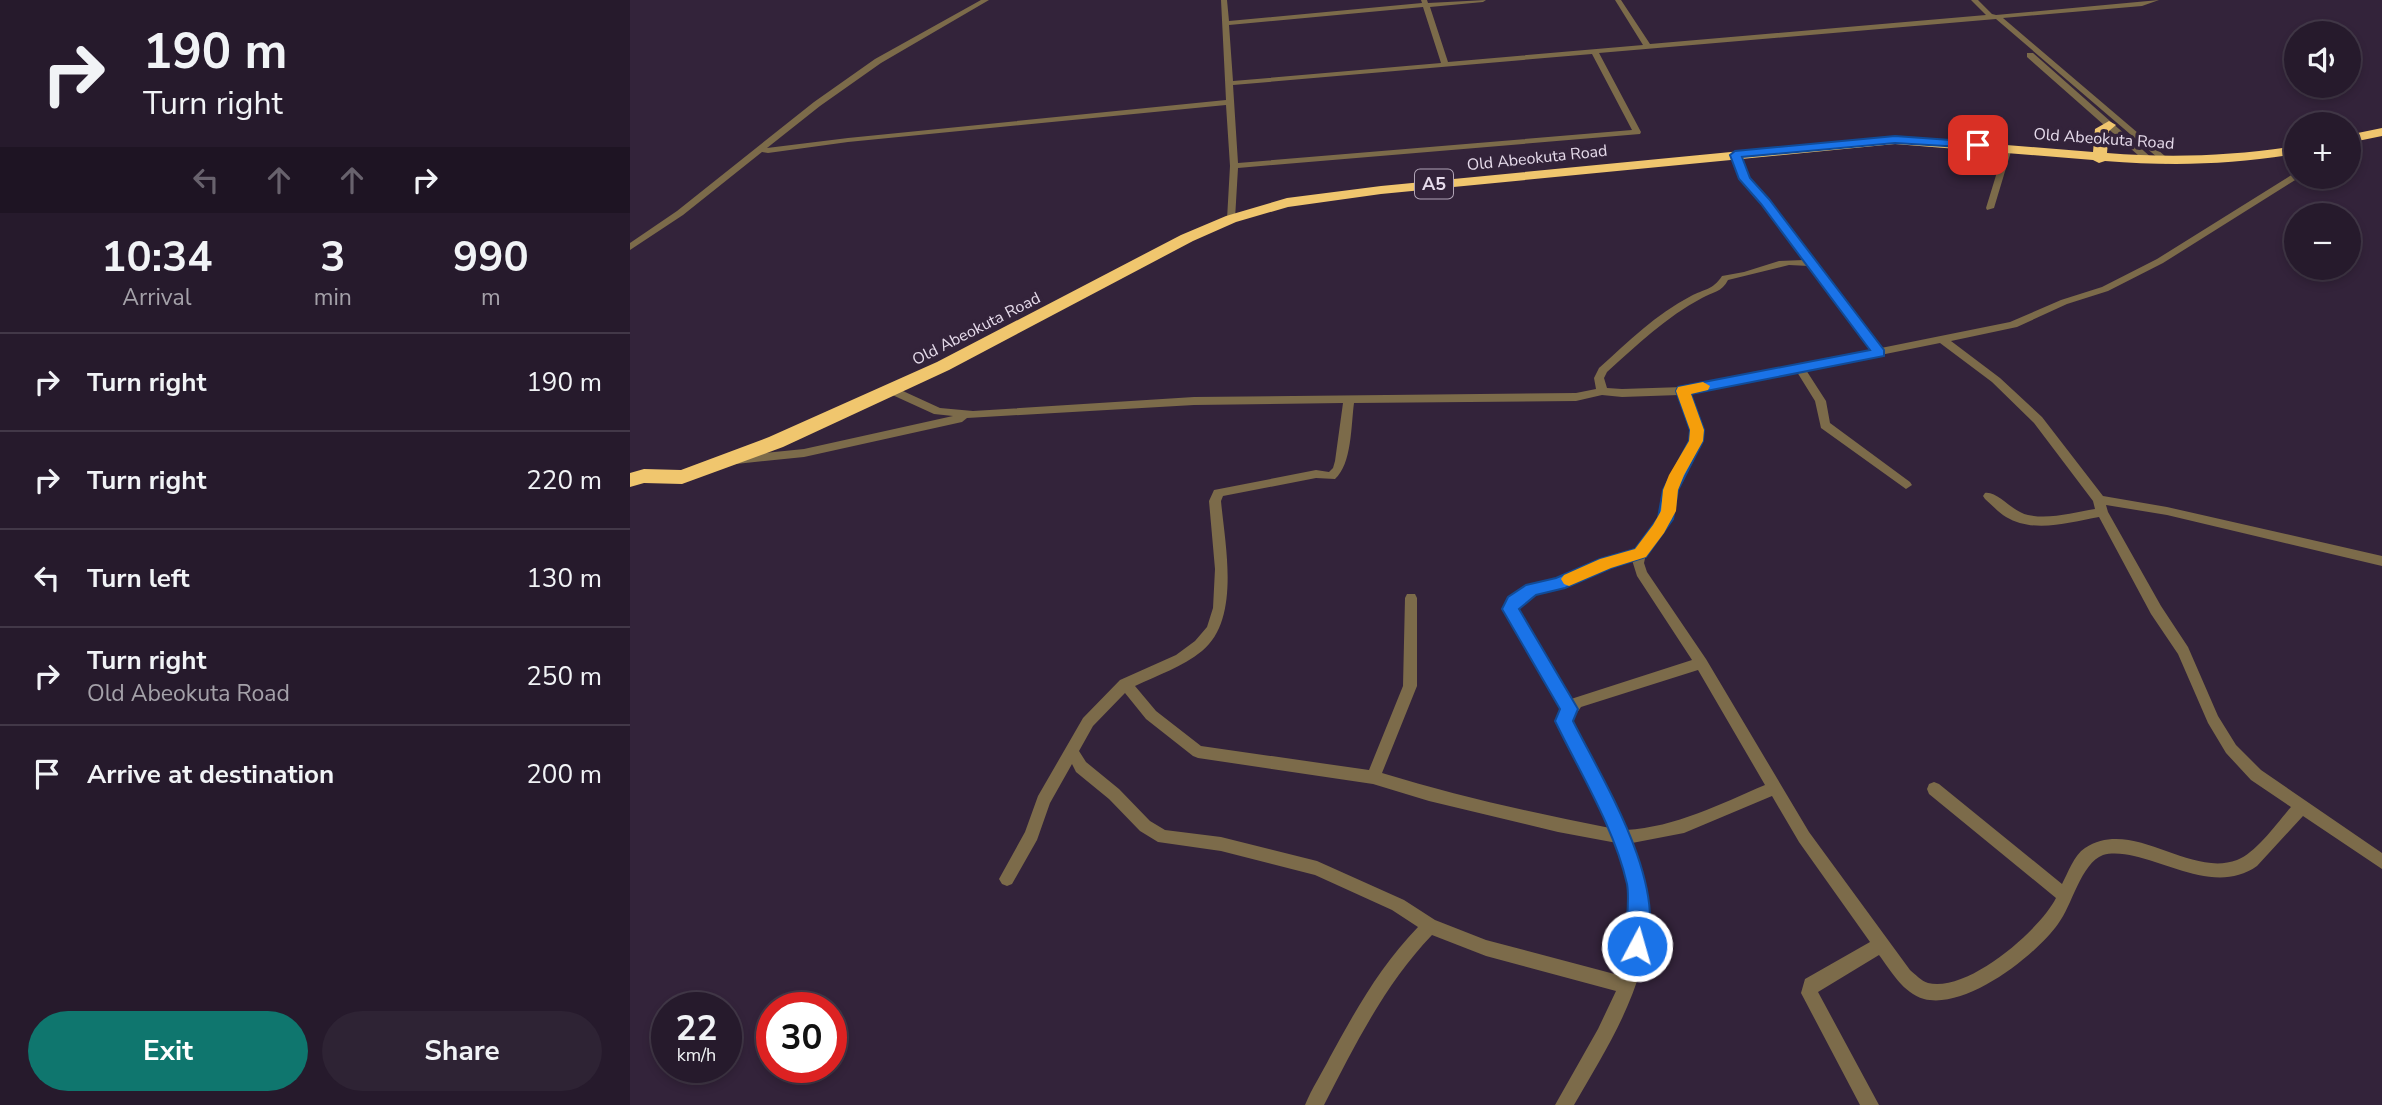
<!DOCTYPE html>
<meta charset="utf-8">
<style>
:root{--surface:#261a2c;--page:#2e2334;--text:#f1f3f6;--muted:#a4a1a9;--line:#423848;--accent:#0f766e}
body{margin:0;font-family:"Nunito Sans",sans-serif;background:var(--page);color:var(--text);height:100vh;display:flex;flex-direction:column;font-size:26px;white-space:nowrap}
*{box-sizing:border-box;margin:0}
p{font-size:23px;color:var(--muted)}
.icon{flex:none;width:38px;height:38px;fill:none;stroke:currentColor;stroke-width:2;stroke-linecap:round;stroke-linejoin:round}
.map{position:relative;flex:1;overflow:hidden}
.drawer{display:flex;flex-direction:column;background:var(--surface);width:630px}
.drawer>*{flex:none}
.guide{background:#261a2c;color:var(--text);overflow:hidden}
.tools{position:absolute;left:1654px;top:21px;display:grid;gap:14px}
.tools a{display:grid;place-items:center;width:77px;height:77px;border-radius:50%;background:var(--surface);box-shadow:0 4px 10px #0003,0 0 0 2px var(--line);font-size:35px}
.speed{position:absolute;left:21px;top:992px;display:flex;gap:14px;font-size:35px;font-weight:700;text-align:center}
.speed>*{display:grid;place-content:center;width:91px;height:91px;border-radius:50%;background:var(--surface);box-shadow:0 4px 10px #0003,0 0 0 2px var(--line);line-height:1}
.speed small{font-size:18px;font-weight:400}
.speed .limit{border:10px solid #d22;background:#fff;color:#111}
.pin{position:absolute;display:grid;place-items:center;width:60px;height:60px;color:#fff;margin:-30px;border-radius:14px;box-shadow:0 4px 10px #0006}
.me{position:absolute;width:77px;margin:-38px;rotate:6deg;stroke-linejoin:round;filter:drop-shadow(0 0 5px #0008)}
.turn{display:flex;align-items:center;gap:24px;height:147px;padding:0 28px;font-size:32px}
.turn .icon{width:91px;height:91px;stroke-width:2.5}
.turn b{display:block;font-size:49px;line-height:60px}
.lanes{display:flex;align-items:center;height:66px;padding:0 28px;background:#0003;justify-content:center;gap:35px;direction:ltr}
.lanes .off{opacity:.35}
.eta{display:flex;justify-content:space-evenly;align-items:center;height:119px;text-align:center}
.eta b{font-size:42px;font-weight:700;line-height:49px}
.primary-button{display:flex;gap:14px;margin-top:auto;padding:14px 28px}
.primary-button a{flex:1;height:80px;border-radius:42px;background:var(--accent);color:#fff;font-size:28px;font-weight:700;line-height:80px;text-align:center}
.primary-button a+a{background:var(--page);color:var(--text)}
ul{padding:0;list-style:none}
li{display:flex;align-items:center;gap:21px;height:98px;padding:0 28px;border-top:2px solid var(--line)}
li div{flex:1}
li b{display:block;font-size:26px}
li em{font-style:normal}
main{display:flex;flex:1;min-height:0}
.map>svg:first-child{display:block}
</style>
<main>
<section class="drawer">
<div class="guide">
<div class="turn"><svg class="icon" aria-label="right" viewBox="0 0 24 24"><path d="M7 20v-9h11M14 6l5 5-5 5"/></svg><div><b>190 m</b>Turn right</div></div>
<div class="lanes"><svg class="icon off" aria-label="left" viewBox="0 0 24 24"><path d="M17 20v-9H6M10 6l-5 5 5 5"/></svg><svg class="icon off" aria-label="ahead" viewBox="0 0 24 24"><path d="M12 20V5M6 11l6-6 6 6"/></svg><svg class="icon off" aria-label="ahead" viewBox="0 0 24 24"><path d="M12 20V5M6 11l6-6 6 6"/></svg><svg class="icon" aria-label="right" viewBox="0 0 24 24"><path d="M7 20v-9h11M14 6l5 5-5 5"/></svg></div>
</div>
<div class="eta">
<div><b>10:34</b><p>Arrival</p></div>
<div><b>3</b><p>min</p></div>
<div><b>990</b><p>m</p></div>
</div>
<ul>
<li><svg class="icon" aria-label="right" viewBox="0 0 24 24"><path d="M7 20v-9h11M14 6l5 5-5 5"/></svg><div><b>Turn right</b></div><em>190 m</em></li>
<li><svg class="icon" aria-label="right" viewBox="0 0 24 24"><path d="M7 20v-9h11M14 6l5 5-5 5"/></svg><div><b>Turn right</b></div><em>220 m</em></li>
<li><svg class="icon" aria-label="left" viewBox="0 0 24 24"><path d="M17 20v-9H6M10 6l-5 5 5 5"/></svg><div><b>Turn left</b></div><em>130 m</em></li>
<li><svg class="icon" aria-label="right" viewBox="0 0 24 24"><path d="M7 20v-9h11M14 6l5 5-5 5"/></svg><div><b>Turn right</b><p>Old Abeokuta Road</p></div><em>250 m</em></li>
<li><svg class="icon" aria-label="arrive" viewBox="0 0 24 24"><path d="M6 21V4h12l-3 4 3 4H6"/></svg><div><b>Arrive at destination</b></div><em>200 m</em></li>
</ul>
<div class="primary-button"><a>Exit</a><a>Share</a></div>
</section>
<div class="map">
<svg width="1752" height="1105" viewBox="0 0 1752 1105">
<rect width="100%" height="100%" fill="#33233a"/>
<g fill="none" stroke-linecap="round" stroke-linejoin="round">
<path fill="#7c6b4a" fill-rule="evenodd" d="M351 0H359L251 63 190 106 137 148 218 138 596 100 591 0H597L599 21 792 3 791 0H797L798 3 856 0 853 2 800 7 818 62 1013 45 985 0H991L1020 44 1356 15 1341 0H1348L1362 14 1366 15 1529 0 1512 6 1373 18 1542 162 1535 164 1366 19 969 53 1011 132 1010 134 608 168 605 219 601 222 597 219 600 166 596 105 218 142 138 153 132 152 53 215 0 250V243L47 211 184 102 245 59ZM793 7 811 63 603 81 599 25ZM962 54 1002 130 608 163 603 85Z
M1397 53H1403L1523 159V163H1517L1397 57Z
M1375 146 1382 148 1364 208 1357 210 1356 208Z
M1102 152H1108L1118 178 1138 199 1251 348 1380 322 1431 300 1472 287 1527 259 1663 174 1666 173V177H1670L1533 263 1478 291 1437 304 1387 327 1321 341 1370 378 1412 417 1473 496 1537 507 1752 556V566L1537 515 1476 505 1478 512 1531 606 1558 647 1588 716 1606 745 1631 770 1752 853V869L1673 816 1627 866C1589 893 1544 865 1504 856 1495 854 1483 852 1473 855 1451 863 1442 906 1428 924 1405 956 1336 1010 1294 999 1273 993 1261 971 1249 955L1188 992 1249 1105H1230L1171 993 1175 979 1240 942 1169 842 1142 796 1054 833 1002 843C1009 864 1016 884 1018 906 1023 978 978 1046 944 1105H925L968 1029 986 991 856 956 802 935C755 984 725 1045 694 1105H675C682 1088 692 1073 700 1057 725 1011 751 965 788 927L762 910 685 875 591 851 528 842 510 831 479 799 446 772 442 764 420 803 407 840 382 884 377 886 372 884 369 879 395 832 408 796 453 718 490 680 546 655 565 641 577 627 583 608 585 569 579 501 584 490 686 470 699 472 703 468 705 461 713 403 564 405 337 418 332 422 174 457 106 464 100 460 106 456 174 449 323 416 304 414 258 393 257 390 258 387 262 386 310 408 343 411 564 397 946 393 966 389 964 378 969 368C998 342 1026 314 1061 296 1074 289 1083 290 1092 276L1114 272 1149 261 1174 260 1132 203 1111 181 1101 154ZM1159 265 1179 266 1241 350 1053 387 992 389 977 388 974 378 977 372C1007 345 1036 317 1072 298 1083 292 1092 292 1098 280ZM1310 343 1362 382 1404 423 1463 501 1465 509C1444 512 1420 520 1398 515 1382 512 1368 491 1355 493L1353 496 1355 499C1362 505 1368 512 1376 517 1405 534 1439 522 1469 517L1521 614 1548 654 1578 723 1596 753 1621 780 1661 807C1647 823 1626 853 1607 860 1559 878 1503 817 1455 848 1444 855 1438 873 1432 884L1309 784 1304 782 1299 784 1297 789 1299 794 1426 898C1409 931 1337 993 1298 983 1291 981 1285 974 1280 970L1179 832 1076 659 1017 572 1014 563 1016 554 1041 519 1052 476 1072 441 1073 430 1059 393 1167 372 1185 401 1191 428 1276 489 1282 485 1280 482 1200 423 1196 401 1176 370ZM972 395 992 397 1049 395 1061 430 1060 441 1040 476 1029 518 1006 550 972 560 927 579 898 585 878 598 875 609 933 711 927 721 980 828C903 813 827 796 752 773L787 686V598L785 594H777L775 598 773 686 739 770 571 746 526 711 505 686C528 675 552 667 572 651 611 619 595 545 591 501L593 496 686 478 705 479C722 464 721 425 724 403L946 401ZM1002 560 1007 576 1062 660 941 699 887 609 889 605 905 593 933 587 980 567ZM1068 670 1135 785C1090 804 1046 827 996 830L941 721 951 707ZM495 693 516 719 563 756 568 758 743 784 799 801 928 832 987 843C1003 888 1006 930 992 976L856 940 805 920 774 900 687 861 591 837 535 830 520 821 489 789 456 762 449 751 463 726Z"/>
<path fill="#f0c66e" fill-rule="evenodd" d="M1479 121 1486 125 1479 131 1477 153C1541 158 1602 156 1666 146V154C1601 165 1540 166 1475 161L1469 163 1463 160 1265 144 751 194 658 207 606 222 563 241 319 370 153 447 52 484 14 483 0 487V473L14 469 51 470 139 437 307 362 551 235 596 216 657 198 751 186 1265 136 1463 152 1465 129Z
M1752 128V136L1718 143V135Z"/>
</g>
<path fill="#1a73e8" stroke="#114b97" stroke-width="2" d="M1265 136 1348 142 1354 145 1348 148 1265 143 1112 157 1120 178 1139 199 1254 350V356L1061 394 1074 430 1073 441 1048 490 1043 519 1016 557 981 568 935 588 906 595 889 609 948 709 943 721C972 779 1041 888 1014 954L1007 957 999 954C992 937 1001 906 997 884 984 827 950 773 925 721L930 709 872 609 878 597 896 585 926 578 970 559 1005 549 1028 518 1033 490 1059 441 1060 430 1046 391 1048 387 1240 350 1131 204 1109 179 1100 155 1105 151Z"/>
<path fill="#f59e0b" d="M1073 382 1080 386 1078 390 1061 394 1074 430 1073 441 1054 475 1048 490 1046 511 1034 533 1016 557 981 568 939 586 934 584 931 579 934 575 970 559 1005 549 1023 525 1031 511 1033 490 1039 475 1059 441 1060 430 1046 391 1048 387Z"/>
<g text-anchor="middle" stroke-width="7" stroke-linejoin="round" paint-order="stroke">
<g font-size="16" fill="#e6dbeb" stroke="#33233a">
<text transform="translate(1474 138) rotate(4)" y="6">Old Abeokuta Road</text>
<text transform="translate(907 157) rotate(-6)" y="6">Old Abeokuta Road</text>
<text transform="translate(346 328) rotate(-27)" y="6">Old Abeokuta Road</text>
</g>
<rect fill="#33233a" stroke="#b0a4b6" stroke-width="2" x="785" y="169.5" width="38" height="29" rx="5"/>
<g font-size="18" font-weight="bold" fill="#e6dbeb">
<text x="804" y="190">A5</text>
</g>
</g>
</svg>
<div class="tools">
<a><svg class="icon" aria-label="sound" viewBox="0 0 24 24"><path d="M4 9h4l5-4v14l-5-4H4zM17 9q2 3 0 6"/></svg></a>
<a>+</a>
<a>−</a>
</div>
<div class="speed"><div>22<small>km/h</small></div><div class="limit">30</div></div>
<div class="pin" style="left:1348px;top:145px;background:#d93025"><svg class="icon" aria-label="arrive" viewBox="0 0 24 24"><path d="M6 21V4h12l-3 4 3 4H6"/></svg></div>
<svg class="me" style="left:1007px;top:946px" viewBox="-20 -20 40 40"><circle r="17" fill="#1a73e8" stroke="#fff" stroke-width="3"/><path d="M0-11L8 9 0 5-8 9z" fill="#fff"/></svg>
</div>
</main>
